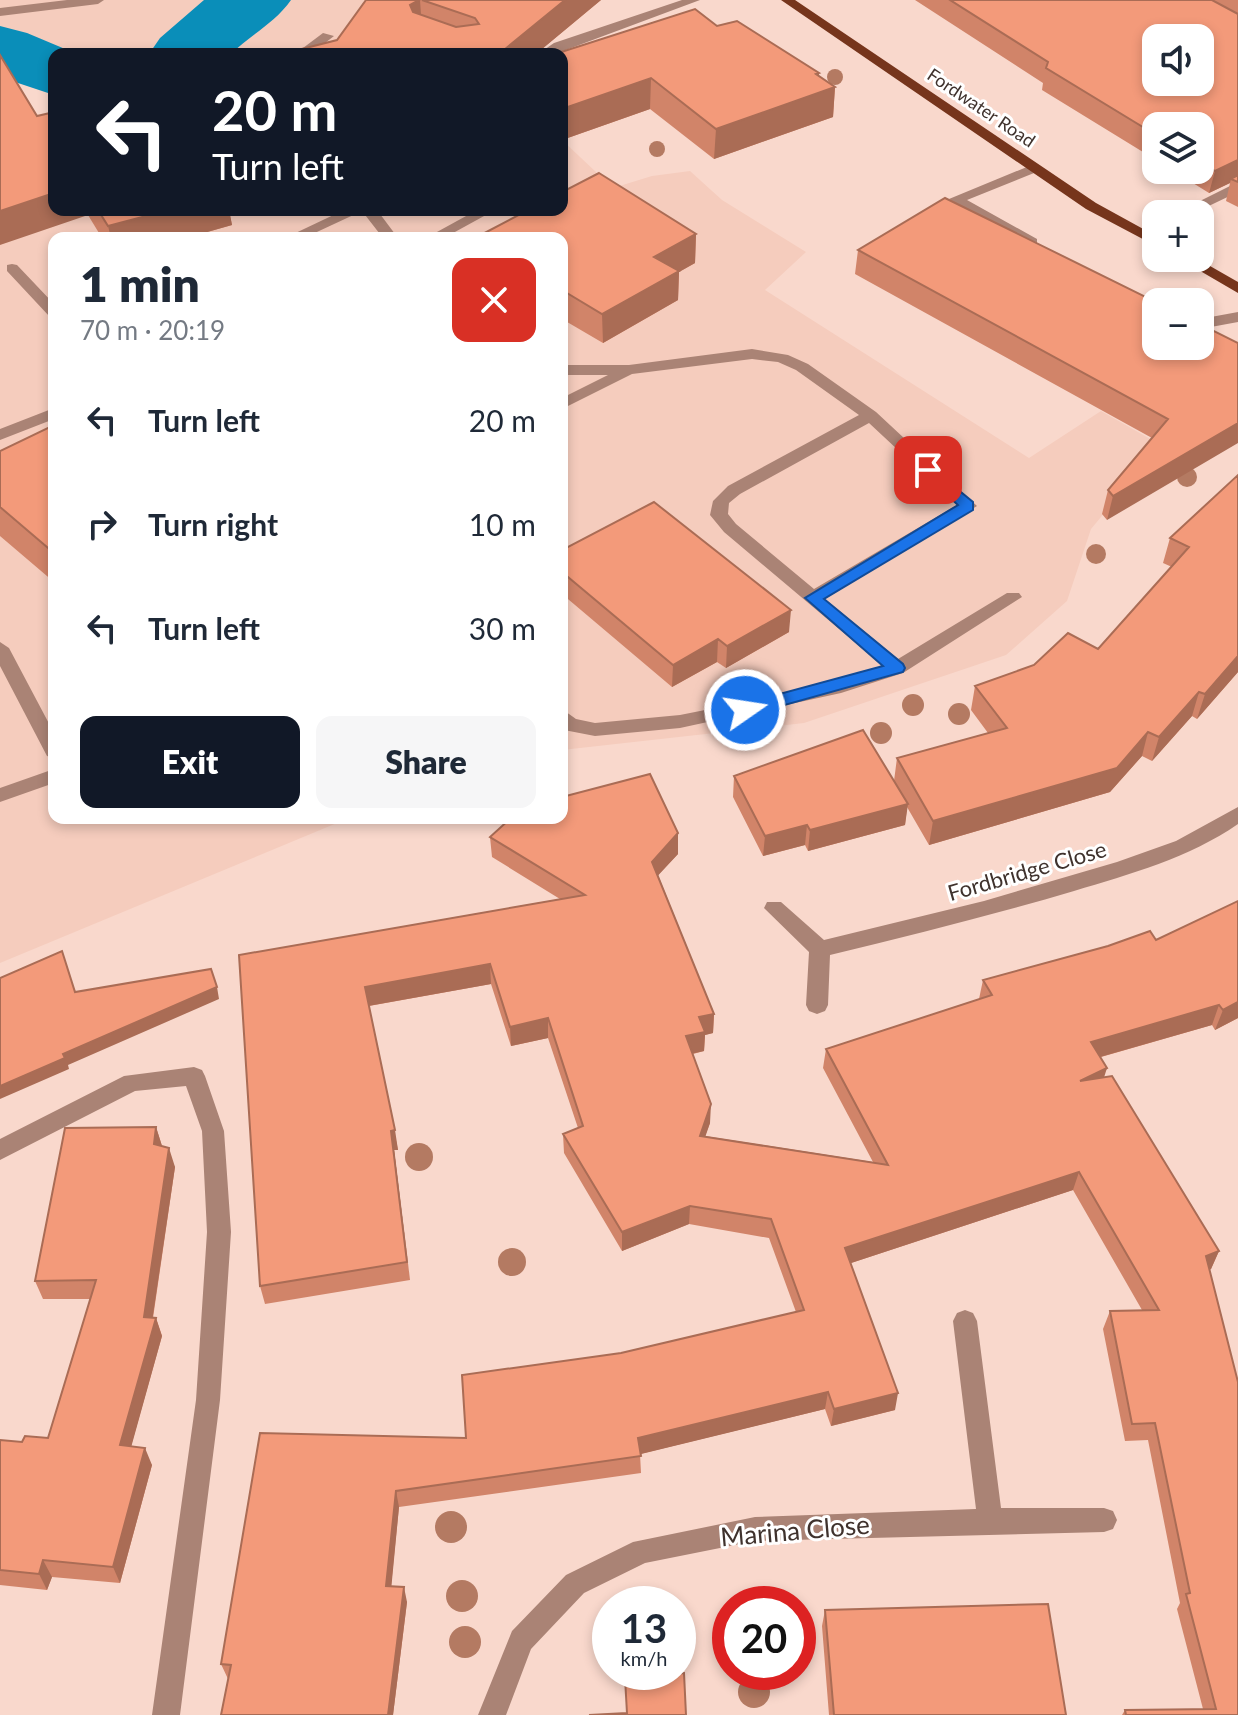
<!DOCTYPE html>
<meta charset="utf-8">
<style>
:root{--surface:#fff;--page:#f6f6f7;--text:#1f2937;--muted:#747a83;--accent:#111827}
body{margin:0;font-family:Lato,sans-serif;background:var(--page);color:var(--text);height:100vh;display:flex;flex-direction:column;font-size:30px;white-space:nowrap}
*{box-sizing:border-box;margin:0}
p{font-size:26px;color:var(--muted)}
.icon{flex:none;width:44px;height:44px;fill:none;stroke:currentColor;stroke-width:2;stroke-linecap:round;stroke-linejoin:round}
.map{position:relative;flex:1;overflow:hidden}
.details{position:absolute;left:48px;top:232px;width:520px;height:592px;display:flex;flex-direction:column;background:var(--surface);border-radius:16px;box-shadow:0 4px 12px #0003}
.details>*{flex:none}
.banner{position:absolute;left:48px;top:48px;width:520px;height:168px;border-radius:16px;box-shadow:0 4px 12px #0003;background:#111827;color:#fff;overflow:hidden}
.buttons{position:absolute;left:1142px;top:24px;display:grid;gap:16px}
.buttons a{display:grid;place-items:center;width:72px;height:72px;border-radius:16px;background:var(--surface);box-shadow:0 4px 12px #0003;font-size:40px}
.speed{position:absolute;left:592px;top:1586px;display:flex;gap:16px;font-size:40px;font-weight:700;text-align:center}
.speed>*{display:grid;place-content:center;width:104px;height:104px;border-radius:50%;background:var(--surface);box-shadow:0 4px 12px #0003;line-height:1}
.speed small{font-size:20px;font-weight:400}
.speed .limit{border:12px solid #d22;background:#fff;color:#111}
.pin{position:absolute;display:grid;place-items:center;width:68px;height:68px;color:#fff;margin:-34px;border-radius:16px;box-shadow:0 4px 12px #0006}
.me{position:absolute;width:88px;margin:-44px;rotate:77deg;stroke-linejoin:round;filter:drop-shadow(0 0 6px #0008)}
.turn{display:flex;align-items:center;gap:28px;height:168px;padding:0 32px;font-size:36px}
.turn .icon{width:104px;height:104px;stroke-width:2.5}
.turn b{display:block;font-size:56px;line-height:68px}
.round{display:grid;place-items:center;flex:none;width:84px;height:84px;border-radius:16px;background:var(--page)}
.head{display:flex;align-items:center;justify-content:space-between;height:136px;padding:0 32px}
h1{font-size:48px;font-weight:800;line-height:60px}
.button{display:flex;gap:16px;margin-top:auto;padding:16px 32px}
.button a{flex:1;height:92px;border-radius:16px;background:var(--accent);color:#fff;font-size:32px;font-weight:800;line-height:92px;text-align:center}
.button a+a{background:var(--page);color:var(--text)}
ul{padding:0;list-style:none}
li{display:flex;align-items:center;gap:24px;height:104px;padding:0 32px}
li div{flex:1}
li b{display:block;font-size:30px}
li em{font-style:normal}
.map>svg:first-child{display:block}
</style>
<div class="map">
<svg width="1238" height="1715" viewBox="0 0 1238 1715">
<rect width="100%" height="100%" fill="#f9d8cc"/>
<path fill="#f5ccbd" d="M0 0H236L209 16 169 54H66L43 40 0 33Z
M287 0H400L482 54H217Z
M0 76 54 210H562V140L613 188 652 176 690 171 722 200 806 252 765 290 1029 458 1101 411 1161 445 1091 529 1067 601 1006 655 804 723 562 750V238H54V818H349L0 963Z"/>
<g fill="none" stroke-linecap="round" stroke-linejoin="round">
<path fill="#0a8eb9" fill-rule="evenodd" d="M204 0H291C275 23 250 35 231 54H149L160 38Z
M0 26 27 33 77 54H54V95L0 77Z"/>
<path fill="#aa8375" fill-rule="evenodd" d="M67 0H104L98 4 0 16V8Z
M682 0H700L555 54H538L554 43Z
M323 33 334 36 311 54H295Z
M1034 164 1041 168 1039 171 967 200 1037 239V245H1027L949 199Z
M1238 182V192L1192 214H1174Z
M344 210H377L398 238H383L362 211 304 238H285Z
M477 210H495L444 238H426Z
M12 264 17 265 54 304V318L49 316 7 271V265Z
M1238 312V322L1200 329V319Z
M752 349 788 355 808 364 876 412 977 506 825 599 898 659 1007 593H1019L1022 597 903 673 841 693 680 728 595 736 564 730 562 709 576 719 595 723 680 715 786 694 883 666 724 532 710 515 713 501 728 486 859 415 796 370 778 362 752 359 632 374 562 409V398L608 375H562V365H629ZM869 423 957 505 814 589 736 524 728 514 729 503 740 494Z
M54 408V419L0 440V429Z
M0 642 9 648 54 733V758L47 756 0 666Z
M54 769V783L0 802V788Z
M1238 807V824C1189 858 1130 874 1074 891 993 915 912 935 830 955L828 1005 825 1011 817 1014 809 1011 806 1005 809 952 764 908 767 902H781L824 940 984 901 1117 862 1176 841Z
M194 1067 202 1070 205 1076 224 1131 231 1232 220 1400 180 1715H152L196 1400 207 1232 202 1131 186 1086 135 1091 0 1160V1139L124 1076Z
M965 1310 973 1313 977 1321 1001 1508H1104L1113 1511 1117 1520 1113 1529 1104 1532 755 1541 645 1563 584 1593 531 1649 506 1715H478L512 1631 566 1575 633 1542 755 1517 976 1509 953 1321 957 1313Z"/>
<path fill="#76351c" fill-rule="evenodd" d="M781 0H795L1096 203 1156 236V246L1086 209Z
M1178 258H1196L1238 282V293Z"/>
</g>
<g fill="#b47a62">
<circle cx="835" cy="77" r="8"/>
<circle cx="657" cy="149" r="8"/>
<circle cx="1187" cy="477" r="10"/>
<circle cx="1096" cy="554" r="10"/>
<circle cx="913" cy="705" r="11"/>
<circle cx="959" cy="714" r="11"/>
<circle cx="881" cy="733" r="11"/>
<circle cx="419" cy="1157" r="14"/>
<circle cx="512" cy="1262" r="14"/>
<circle cx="451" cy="1527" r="16"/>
<circle cx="462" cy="1596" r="16"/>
<circle cx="465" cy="1642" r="16"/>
<circle cx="754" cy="1692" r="16"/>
</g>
<path fill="#d18469" d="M366 0H601L536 54H282L337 40Z
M915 0H1238V207L1226 201 1230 183 1209 193 1172 170H1200V126H1156V160L1042 90 1043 83Z
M717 26 819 73V76L835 87 833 117 714 159 650 109 562 140V54Z
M54 210H229L232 225 186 238H102L88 215Z
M696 234 695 263 679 272 678 300 603 343 562 319V238Z
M858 250 1238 343 1107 520 1102 514 1108 490 1152 438 855 274Z
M54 425V582L0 536V451Z
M1238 475V672L1197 719 1192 716 1152 761 1142 756 1110 792 929 845 907 807 905 825 808 851 805 845 763 856 733 797 734 776 894 781 897 758 988 733 971 710 975 686 1098 649 1172 567 1163 563 1170 538Z
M562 550 789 632 726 668 717 662 672 687 562 594Z
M678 833V854L658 875 714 1014 713 1033 705 1035 704 1051 693 1054 710 1123 705 1136 873 1162 823 1068 826 1049 979 999 983 980 1156 940 1238 1018 1215 1030 1212 1025 1101 1057 1104 1077 1219 1251 1211 1269 1209 1270 1238 1715H1122L1125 1710 1203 1709 1177 1609 1180 1603 1148 1440 1125 1441 1103 1329 1110 1311 1142 1310 1073 1190 851 1263 895 1410 831 1426 825 1409 640 1454 641 1473 399 1507 391 1586 407 1602 393 1715H221L228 1679 221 1664 260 1433 466 1438 621 1353 796 1312 769 1238 689 1224 622 1251 564 1153 563 1134 578 1128 548 1038 511 1046 491 984 369 1006 398 1150H394L410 1280 265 1304 260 1286 239 955 560 899 492 857 490 837Z
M156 1127 162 1146 175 1167 153 1318H156L162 1336 131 1446 152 1465 120 1583 52 1577 47 1590 0 1585V1440L22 1442 48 1438 91 1299H43L35 1281Z
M825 1610 1066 1715H829L822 1626Z"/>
<path fill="#aa6c55" d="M420 0 422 29 410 5Z
M565 0H601L536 54H499Z
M819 73 817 93 835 87 833 117 714 159 716 129Z
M651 78 650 109 562 140V109Z
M1238 160V179H1231L1230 183 1209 193 1215 171Z
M54 193V210H87L88 215 0 245V211Z
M169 210H229L232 225 186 238H111L108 226Z
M696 234 695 263 679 272 678 300 603 343 602 314 654 257Z
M1238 423V443L1107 520 1113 496Z
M791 610 789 632 726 668 727 646Z
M718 639 717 662 672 687 673 665Z
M1238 656V672L1197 719 1205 694Z
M1199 692 1192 716 1152 761 1159 737Z
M1148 732 1142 756 1110 792 929 845 933 821Z
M908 804 905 825 808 851 810 830Z
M807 825 805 845 763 856 765 836Z
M678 833V854L652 882V862Z
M490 964 491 984 368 1006 365 987Z
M217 987 219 999 68 1065 69 1069 0 1099V1086L63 1054Z
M1238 1002V1018L1215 1030 1223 1010Z
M1219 1005 1212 1025 1086 1061 1091 1042Z
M714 1014 713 1033 705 1035 704 1051 686 1055V1036L699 1017Z
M548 1018V1038L511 1046 510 1027Z
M1107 1068 1101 1087 1080 1081Z
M711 1104 710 1123 699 1155 700 1136Z
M156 1127 162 1146 154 1144Z
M395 1130 398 1150H394L410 1280 391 1131Z
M169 1148 175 1167 150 1335 144 1317Z
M1079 1172 1073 1190 842 1266 845 1248Z
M690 1206 689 1224 622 1251V1232Z
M1219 1251 1211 1269 1198 1274 1206 1256Z
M156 1318 162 1336 127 1462 120 1445Z
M828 1392 825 1409 637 1455 638 1438Z
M898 1393 895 1410 831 1426 834 1409Z
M145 1448 152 1465 120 1583 113 1567Z
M396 1491 399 1507 390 1601 386 1586Z
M43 1560 52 1577 47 1590 39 1574Z
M404 1587 407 1602 393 1715H388Z"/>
<path fill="#f39a7a" stroke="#aa6c55" stroke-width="2" fill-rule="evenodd" d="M366 0H419L410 5 413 12 456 27 479 24 475 18 422 0H565L499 54H282L337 40Z
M950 0H1212L1238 14V160L1215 171 1200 162V126H1156V135L1046 68 1048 62ZM1156 38H1200V82H1156Z
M695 9 717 26 737 21 819 73 816 74 835 87 716 129 651 78 562 109V54H555Z
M0 55 37 116 54 112V193L0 211Z
M599 173 696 234 654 257 679 271 602 314 562 290V238H475L528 210H562V192Z
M1238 175V182L1231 179Z
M945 198 1156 302V346H1200V324L1238 343V423L1113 496 1108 490 1168 419 858 250Z
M98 210H169L108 226Z
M54 425V553L0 507V451Z
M1238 475V656L1205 694 1199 692 1159 737 1148 732 1117 768 933 821 897 758 1007 728 975 686 1034 665 1068 633 1098 649 1189 547 1170 538Z
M654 502 791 610 727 646 718 639 673 665 562 572V550Z
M863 730 908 804 810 830 807 825 765 836 734 776Z
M650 774 678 833 652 862 714 1014 699 1017 705 1032 686 1036 711 1104 700 1136 888 1165 826 1049 992 995 983 980 1108 946 1150 931 1156 940 1238 901V1002L1223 1010 1219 1005 1091 1042 1107 1068 1080 1081 1112 1076 1219 1251 1206 1256 1238 1382V1715H1126L1125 1710 1216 1709 1186 1594 1190 1593 1155 1423 1132 1424 1110 1311 1159 1310 1079 1172 845 1248 898 1393 834 1409 828 1392 638 1438 641 1456 396 1491 386 1586 404 1587 388 1715H221L231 1665 221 1664 260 1433 466 1438 462 1375 621 1353 804 1310 771 1219 690 1206 622 1232 563 1134 583 1126 548 1018 510 1027 490 964 365 987 395 1130 391 1131 407 1262 260 1286 239 955 585 895 490 837 511 818H562V797Z
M62 951 75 992 211 969 217 987 63 1054 65 1058 0 1086V978Z
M156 1127 154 1144 169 1148 144 1317 156 1318 120 1445 145 1448 113 1567 43 1560 39 1574 0 1570V1440L22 1442 25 1436 48 1438 96 1280 35 1281 65 1128Z
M1048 1604 1066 1715H834L825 1610Z
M684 1673 686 1715H589L627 1713 625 1678Z"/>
<path fill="#1a73e8" stroke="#114b97" stroke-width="2" d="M928 465 973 502V510L824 599 903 664 905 668 903 672 745 716 739 714 736 710 739 705 883 666 805 598 958 505 923 473 921 470Z"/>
<g text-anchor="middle" stroke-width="6" stroke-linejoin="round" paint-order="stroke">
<g font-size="18" fill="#3f322d" stroke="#fff">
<text transform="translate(981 108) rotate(34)" y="6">Fordwater Road</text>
</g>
<g font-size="22" fill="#3f322d" stroke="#fff">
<text transform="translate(1027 871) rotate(-16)" y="8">Fordbridge Close</text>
</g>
<g font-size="26" fill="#3f322d" stroke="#fff">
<text transform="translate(795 1531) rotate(-5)" y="9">Marina Close</text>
</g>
</g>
</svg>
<div class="buttons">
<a><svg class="icon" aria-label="sound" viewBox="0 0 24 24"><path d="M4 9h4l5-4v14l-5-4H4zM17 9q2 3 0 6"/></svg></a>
<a><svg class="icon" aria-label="layers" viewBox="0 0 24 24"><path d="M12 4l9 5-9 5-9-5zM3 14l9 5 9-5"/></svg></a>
<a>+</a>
<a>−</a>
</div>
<div class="speed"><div>13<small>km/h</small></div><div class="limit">20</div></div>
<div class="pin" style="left:928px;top:470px;background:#d93025"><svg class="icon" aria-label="arrive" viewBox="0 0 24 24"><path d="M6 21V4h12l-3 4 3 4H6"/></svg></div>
<svg class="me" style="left:745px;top:710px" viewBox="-20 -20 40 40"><circle r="17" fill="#1a73e8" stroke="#fff" stroke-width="3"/><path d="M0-11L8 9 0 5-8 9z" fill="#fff"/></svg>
<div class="banner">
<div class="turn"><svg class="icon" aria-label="left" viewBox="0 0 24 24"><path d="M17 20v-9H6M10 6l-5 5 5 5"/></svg><div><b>20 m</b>Turn left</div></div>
</div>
<section class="details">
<div class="head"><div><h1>1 min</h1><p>70 m · 20:19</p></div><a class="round" style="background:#d93025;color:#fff"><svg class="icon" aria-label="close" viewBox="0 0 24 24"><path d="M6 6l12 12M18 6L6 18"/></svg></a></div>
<ul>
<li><svg class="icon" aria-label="left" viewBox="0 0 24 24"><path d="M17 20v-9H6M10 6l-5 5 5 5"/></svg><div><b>Turn left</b></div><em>20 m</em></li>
<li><svg class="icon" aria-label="right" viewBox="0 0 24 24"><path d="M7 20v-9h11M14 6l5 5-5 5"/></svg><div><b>Turn right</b></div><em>10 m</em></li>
<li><svg class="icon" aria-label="left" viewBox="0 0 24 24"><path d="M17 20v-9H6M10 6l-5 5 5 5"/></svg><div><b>Turn left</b></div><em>30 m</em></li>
</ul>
<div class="button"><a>Exit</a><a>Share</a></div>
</section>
</div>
